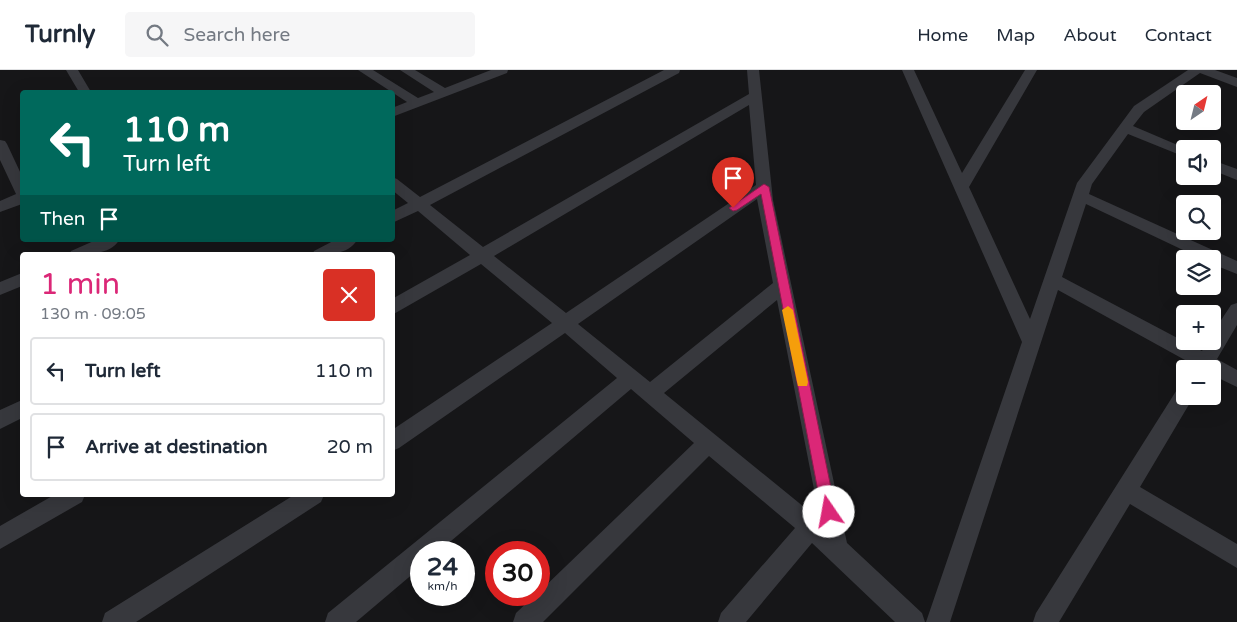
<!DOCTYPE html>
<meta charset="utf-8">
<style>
:root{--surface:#fff;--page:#f6f6f7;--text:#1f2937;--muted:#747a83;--line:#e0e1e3;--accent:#db2777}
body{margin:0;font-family:"Varela Round",sans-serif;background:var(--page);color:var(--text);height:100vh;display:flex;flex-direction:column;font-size:19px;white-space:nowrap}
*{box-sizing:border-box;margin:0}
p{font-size:16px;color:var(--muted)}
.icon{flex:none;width:28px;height:28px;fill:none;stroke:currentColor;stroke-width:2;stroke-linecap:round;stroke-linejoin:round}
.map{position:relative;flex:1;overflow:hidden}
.drawer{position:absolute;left:20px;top:182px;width:375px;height:245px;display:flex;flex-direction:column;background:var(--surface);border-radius:5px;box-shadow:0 5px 20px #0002}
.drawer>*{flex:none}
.hud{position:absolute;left:20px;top:20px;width:375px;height:152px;border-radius:5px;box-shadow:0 5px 20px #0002;background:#00695c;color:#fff;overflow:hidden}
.needle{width:32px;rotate:35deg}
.tools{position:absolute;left:1176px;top:15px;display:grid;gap:10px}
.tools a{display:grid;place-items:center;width:45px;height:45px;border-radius:5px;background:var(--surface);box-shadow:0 5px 20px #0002;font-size:25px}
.speed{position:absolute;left:410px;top:471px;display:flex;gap:10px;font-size:25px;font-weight:700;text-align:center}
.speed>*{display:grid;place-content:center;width:65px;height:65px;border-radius:50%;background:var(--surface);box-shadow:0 5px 20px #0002;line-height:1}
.speed small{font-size:12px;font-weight:400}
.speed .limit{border:8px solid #d22;background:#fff;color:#111}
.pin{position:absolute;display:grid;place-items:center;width:42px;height:42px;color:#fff;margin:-51px -21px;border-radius:50% 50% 50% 0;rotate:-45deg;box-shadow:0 0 5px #0007}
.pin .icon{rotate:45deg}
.me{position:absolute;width:55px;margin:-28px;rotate:348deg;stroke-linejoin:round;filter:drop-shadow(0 0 4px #0008)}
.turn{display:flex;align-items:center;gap:18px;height:105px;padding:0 20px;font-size:22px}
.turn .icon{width:65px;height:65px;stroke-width:2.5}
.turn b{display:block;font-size:35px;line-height:42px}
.then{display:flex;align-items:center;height:48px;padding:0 20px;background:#0003;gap:10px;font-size:19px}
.round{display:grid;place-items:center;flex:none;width:52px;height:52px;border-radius:5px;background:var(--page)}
.summary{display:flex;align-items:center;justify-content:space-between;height:85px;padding:0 20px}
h1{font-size:30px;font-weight:600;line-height:38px;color:var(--accent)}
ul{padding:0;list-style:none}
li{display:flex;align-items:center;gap:15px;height:68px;margin:0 10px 8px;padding:0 10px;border:2px solid var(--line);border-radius:5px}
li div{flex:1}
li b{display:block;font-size:19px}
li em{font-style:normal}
header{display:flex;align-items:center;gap:30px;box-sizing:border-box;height:70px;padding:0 25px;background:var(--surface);border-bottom:1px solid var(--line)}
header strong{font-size:24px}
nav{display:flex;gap:28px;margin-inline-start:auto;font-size:18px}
.search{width:350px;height:45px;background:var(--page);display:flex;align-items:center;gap:12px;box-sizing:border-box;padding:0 18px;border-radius:5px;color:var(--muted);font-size:19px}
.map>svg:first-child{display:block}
</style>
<header>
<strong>Turnly</strong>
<div class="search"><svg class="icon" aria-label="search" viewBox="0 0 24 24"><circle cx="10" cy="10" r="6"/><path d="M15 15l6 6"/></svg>Search here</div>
<nav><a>Home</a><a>Map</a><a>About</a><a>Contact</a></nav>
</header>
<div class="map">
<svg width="1237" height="552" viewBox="0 0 1237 552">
<rect width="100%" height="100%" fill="#161618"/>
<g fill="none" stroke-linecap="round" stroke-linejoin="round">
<path fill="#37383d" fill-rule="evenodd" d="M66 0H78L91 22H79Z
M358 0H373L418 28 434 22 400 0H415L445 18 491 0H508L507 3 392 47V38L407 32Z
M664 0H680L679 3 430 135 483 177 749 24 747 0H759L773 130 847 473 922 543 925 552H895L812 473 746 552H718L721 543 795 458 709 386 543 552H513L516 543 535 525H539V522L694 373 631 319 438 482H421V497L356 552H325L328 543 617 308 565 263 399 378 392 381V360L552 253 481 194 392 245V229L470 185 418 141 392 153V141L408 133 392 120V107L397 109 420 127ZM749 35 756 115 566 243 494 186ZM757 129 773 213 650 312 578 254ZM777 230 820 450 664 323Z
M902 0H914L962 103 1025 0H1037L969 117 1030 249 1077 113 1134 36 1188 0H1215L1237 8V17L1200 3 1144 42 1133 56 1187 79H1185V87L1128 64 1092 114 1089 124 1237 191V204L1212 194V189H1202L1086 134 1062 207 1202 281 1208 271H1212V264L1231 235 1237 233V255L1217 289 1237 300V317L1212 305V299H1192L1194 295 1058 220 950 552H926L1022 272Z
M0 70 5 71 7 74 22 106V134L0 142V131L16 124 0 90Z
M1212 90 1237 99V110L1212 100Z
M96 170H119C111 185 84 185 69 185L71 181Z
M335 170H357C348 185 327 185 312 185L314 181Z
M22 203V216L0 225V212Z
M1185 316V326H1194L1140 417 1237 474V498L1130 434 1059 552H1033L1036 543 1178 318Z
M22 330V348L0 359V340Z
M54 425H85L82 432 0 479V456Z
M294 425H324L321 432 136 552H102L105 543Z"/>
</g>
<path fill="#db2777" stroke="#8e194d" d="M764 114 769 117 836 442 834 446 829 448 824 446 822 442 761 124 737 140 733 141 729 138Z"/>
<path fill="#f59e0b" d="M788 236 793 240 808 312 807 316H798L797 312 782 240Z"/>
</svg>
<div class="tools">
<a><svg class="needle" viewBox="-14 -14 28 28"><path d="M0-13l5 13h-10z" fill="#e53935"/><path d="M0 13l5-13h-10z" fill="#747a83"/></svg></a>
<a><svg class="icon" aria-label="sound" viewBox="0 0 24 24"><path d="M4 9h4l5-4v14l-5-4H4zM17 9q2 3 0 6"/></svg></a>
<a><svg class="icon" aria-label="search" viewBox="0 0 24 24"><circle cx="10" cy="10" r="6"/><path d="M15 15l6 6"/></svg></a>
<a><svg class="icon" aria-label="layers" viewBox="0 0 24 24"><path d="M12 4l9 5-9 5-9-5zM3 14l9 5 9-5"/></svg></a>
<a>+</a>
<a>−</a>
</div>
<div class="speed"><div>24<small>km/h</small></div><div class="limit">30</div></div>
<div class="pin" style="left:733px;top:138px;background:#d93025"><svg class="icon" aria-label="arrive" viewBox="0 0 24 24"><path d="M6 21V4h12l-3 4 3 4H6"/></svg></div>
<svg class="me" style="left:829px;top:442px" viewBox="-20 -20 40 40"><circle r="19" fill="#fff"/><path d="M0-13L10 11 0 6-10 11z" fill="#db2777"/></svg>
<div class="hud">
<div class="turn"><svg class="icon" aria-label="left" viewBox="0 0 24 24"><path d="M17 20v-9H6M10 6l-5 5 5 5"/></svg><div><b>110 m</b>Turn left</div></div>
<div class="then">Then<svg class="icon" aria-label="arrive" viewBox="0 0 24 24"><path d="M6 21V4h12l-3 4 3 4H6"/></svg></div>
</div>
<section class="drawer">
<div class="summary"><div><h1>1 min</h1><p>130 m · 09:05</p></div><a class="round" style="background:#d93025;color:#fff"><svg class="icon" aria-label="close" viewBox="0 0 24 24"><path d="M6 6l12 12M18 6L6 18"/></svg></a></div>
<ul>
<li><svg class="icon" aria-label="left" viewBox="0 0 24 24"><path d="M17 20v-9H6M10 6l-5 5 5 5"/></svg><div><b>Turn left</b></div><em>110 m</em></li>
<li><svg class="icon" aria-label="arrive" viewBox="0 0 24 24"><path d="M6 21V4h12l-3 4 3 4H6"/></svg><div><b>Arrive at destination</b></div><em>20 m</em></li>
</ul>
</section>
</div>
